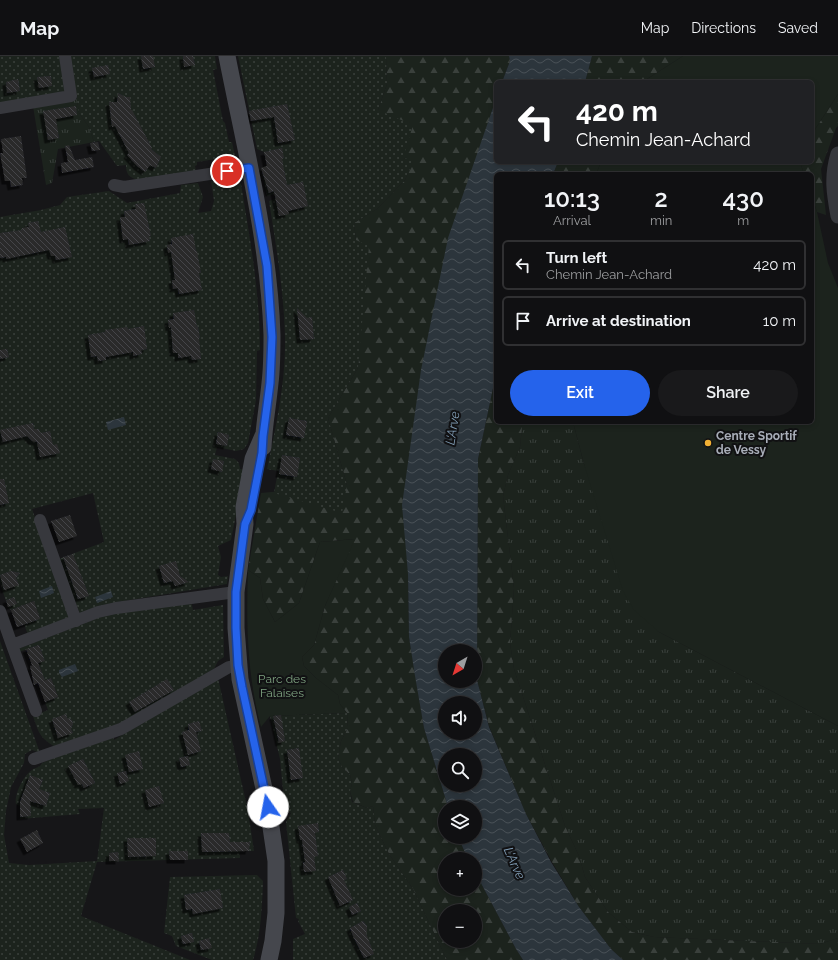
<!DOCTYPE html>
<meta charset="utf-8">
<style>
:root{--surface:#101012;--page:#19191b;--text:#f1f3f6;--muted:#9c9d9f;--line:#303032;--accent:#2563eb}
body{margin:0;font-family:Raleway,sans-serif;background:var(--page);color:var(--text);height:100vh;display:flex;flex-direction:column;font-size:15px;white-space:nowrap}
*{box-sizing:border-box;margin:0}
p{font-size:13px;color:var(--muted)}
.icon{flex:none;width:22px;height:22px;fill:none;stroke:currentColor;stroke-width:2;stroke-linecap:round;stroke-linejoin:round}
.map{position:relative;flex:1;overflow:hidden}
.drawer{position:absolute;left:494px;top:116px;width:320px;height:252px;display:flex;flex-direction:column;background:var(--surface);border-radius:6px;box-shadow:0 2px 6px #0003,0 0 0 1px var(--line)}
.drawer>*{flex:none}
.guide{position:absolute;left:494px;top:24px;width:320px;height:84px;border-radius:6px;box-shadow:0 2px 6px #0003,0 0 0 1px var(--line);background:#202124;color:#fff;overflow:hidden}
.needle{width:26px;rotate:219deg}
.controls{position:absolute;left:438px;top:588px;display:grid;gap:8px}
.controls a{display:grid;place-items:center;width:44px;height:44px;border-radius:50%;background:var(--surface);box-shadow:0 2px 6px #0003,0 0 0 1px var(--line);font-size:20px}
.pin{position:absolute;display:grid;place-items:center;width:34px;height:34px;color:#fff;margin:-17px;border:2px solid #fff;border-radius:50%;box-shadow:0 1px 4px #0007}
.me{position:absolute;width:44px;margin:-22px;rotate:348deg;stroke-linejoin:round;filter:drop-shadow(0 0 3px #0008)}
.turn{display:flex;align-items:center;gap:14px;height:84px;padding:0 16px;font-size:18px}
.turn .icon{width:52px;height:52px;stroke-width:2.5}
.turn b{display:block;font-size:28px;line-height:34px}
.eta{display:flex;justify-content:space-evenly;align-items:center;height:68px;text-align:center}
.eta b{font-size:24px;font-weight:600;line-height:28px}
.cta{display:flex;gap:8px;margin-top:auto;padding:8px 16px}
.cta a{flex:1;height:46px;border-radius:24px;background:var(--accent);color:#fff;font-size:16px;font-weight:600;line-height:46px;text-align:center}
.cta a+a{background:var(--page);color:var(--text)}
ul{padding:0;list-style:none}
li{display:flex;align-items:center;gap:12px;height:50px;margin:0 8px 6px;padding:0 8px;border:2px solid var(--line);border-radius:6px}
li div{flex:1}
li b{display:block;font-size:15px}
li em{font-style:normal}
header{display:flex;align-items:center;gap:24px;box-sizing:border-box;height:56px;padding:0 20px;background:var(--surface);border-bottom:1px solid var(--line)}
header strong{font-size:19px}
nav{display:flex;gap:22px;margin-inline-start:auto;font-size:14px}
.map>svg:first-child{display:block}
</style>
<header>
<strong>Map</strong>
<nav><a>Map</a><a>Directions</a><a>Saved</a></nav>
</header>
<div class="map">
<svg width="838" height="904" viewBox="0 0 838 904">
<defs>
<pattern id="grass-tufts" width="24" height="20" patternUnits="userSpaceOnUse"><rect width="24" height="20" fill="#1c231d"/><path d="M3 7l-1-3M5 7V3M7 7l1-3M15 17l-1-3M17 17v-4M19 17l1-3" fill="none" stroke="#3a403c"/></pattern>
<pattern id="forest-firs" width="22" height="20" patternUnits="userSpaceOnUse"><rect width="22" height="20" fill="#1c231d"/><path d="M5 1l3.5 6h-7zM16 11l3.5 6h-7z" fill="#3a403c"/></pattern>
<pattern id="garden-dots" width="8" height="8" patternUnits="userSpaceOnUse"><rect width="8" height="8" fill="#1c231d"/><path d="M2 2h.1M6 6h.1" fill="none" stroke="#3a403c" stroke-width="1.8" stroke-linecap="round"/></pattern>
<pattern id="water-waves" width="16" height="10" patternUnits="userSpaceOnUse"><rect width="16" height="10" fill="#2c353c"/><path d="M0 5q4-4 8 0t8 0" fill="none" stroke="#485056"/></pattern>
<pattern id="building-back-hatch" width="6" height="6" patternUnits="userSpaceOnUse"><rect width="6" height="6" fill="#29292c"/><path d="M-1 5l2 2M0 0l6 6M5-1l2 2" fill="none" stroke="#454548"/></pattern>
<filter id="shadow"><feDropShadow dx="-3.5" dy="3.5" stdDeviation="0" flood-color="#0009"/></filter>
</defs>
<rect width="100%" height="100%" fill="#161618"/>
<path fill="url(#grass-tufts)" d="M77 43 79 57 89 71 94 86 58 93 52 127 46 129 33 50Z
M519 366H573L584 408 659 576 838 670V882L820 888 654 881 632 876 608 856 585 821 579 800 565 770 514 613 510 587 514 532 503 440 508 419 520 391 522 371Z"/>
<path fill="url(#forest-firs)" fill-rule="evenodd" d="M386 0H509L510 5 502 26H496V43L468 128 408 518 409 581 424 672 448 751H445V781H458L468 803H445V833H475V816L516 893 523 904H447L413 833 389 798 375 769 373 750 367 752 353 746 350 735 352 727 350 719 342 711 338 702 341 685 348 672 347 657 340 648 338 639 316 622 304 610 302 601 314 589 325 550 354 483 320 486 299 547 275 566 263 543 260 522 248 514 261 437 347 429 328 362 358 312 359 296 356 184 354 167 377 153 405 124 413 105 403 102 378 54 387 28ZM445 855H475V885H445Z
M592 0H683L647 23 645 26H585Z
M838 38V70L836 72 821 113 826 159 817 156 812 141V118H804L800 106H812V78Z
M558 106H601L596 118H553Z
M496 318V366H519L522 371 520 391 508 419 503 440 514 532 510 587 514 613 565 770 579 800 585 821 608 856 632 876 654 881 820 888 838 882V904H623L611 893 579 851 552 806 526 758 489 670 477 624 478 403Z"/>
<path fill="#1c231d" d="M683 0H838V38L812 78V26H645L647 23Z
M601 106H800L804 118H596Z
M812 141 817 156 828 207 838 232V670L659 576 634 554 623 535 584 408 573 366H812Z
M355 483 325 550 314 589 302 601 304 610 316 622 338 639 340 648 347 657 270 660 261 671C247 618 246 568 248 514L260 522 263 543 275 566 299 547 320 486Z"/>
<path fill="url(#garden-dots)" d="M0 0H62L67 33 64 37 0 49Z
M70 0H215L217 13 213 14 223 65 225 67 229 86H232L235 100 197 106V109L195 110 196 115 139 124C129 122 126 118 126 109L117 110 99 85 94 86 89 71 79 57Z
M238 0H386L387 28 378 54 413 69 403 102 414 104 405 124 377 153 354 167 356 184 369 190 358 312 328 362 347 429 342 457 274 437 278 415 267 413C276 370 286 325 285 281 284 235 276 190 269 145L275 143V138L267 140 261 112 267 110 264 96 257 93Z
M234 122 241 128C250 183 260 237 260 294L257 295 256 344 248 387 244 393 236 395 217 391 215 399 235 403 239 407 240 413 245 414 231 484 218 490 221 501 218 519 221 521 228 520 227 528 118 546 80 558 59 503 104 486 93 437 32 453 70 562 28 579 24 568 40 562 34 545 11 554 8 551 0 527V161L41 154 60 149 67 141 109 135 127 147 180 137 181 129 198 127 203 141 198 157 211 155 214 145 211 125Z
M191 545 193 554 223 549 224 601 218 605 214 613 119 670 57 692C40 682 39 678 33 660L48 654 45 646 58 641 51 622 42 625 39 617 42 616 38 607 44 605 39 589 19 596 18 593 108 558Z
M0 585 40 697 32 694 25 698 24 707 11 731 6 755 4 779 9 807 29 809 97 805 104 752 78 753 80 758 20 763V750L16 748C14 738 24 719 32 714 34 712 37 712 40 710L42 707 113 678 114 684 218 622 248 755 254 795H240V802L97 806 81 860 190 904H0Z
M347 657 348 672 341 685 338 702 342 711 350 719 352 727 350 735 352 746 367 752 373 750 375 769 389 798 413 833 447 904H293V883L305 878 298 865 299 863 296 862 286 766 291 757 285 755 280 703 270 660Z
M257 819 263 825C262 851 261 879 253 904H212L176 890 172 880 164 877 170 821Z"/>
<path fill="url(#water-waves)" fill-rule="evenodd" d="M509 0H592L585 26H502L510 5Z
M496 43V106H558L553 118H496V318L478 403 477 624 489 671 526 758 551 806 579 851 611 893 623 904H523L516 893 475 816V803H468L458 781H475V751H448L424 672 415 620 409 581 408 518 402 449 421 314 448 182ZM445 595H475V625H445ZM445 647H475V677H445ZM445 699H475V729H445Z
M124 361 126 369 108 374 106 366Z
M52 530 54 537 41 542 39 535Z
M111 535 113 541 97 547 95 541Z
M75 608 78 615 62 621 59 617V614Z"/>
<path fill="url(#building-back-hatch)" filter="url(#shadow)" d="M141 0H153L155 11 143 13Z
M183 0H193L195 9 184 11Z
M108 9 110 18 94 21 92 12Z
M51 20 52 30 39 32 37 21Z
M18 23 20 35 7 37 6 26Z
M118 37 126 41H130L131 54H132L152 92 151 93 161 101 156 112 150 109 145 116 137 110 127 99 129 97 115 70 112 71 109 46H117Z
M287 48 295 84 278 87 274 61 251 65 249 55Z
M76 50 77 59 56 63 59 82 48 84 43 55Z
M21 80 27 122H22L23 129 11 131 10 125H5L0 97H3L1 83Z
M98 86 100 94 92 95 90 87Z
M69 89 75 104 92 101 94 111 62 117 61 107 68 106 65 90Z
M282 92 284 102 282 103 287 129 303 126 308 150 288 155 289 158 279 160 274 135 269 137 261 112 267 110 264 96Z
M144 147 151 180H149L150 185 129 189 128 183 123 184 120 161H125L124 155 136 153 135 148Z
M38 165 41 176 65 171 72 201 56 204 55 200H51L49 194 6 203V201L0 202V177L22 174V172L29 171 28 167Z
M193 178 196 195H197L201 217H199L202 234 179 238 178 232 173 233 172 224H175L171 196 168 197 167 189 172 188 171 182Z
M297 252 307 262 312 261 314 283 300 284Z
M194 254 197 271 198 270 200 282H199L201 303 192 304 191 300 178 302V297H173L171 271 169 272 168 264 174 263 173 257Z
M144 270 147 293 141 294 142 298 133 300V296L106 301V304L98 305 97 300 91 301 88 279 105 276V274L127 271 128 273Z
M7 293 9 301 0 303V294Z
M289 362 307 365 304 382 286 379Z
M33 367 34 373H38L41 377 50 375 53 389 57 388 60 397 40 401 37 386 32 385 27 380 3 386 0 374Z
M218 376 229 379 227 390 216 388Z
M282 399 300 402 297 421 279 418Z
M213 403 224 405 222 416 211 413Z
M0 423H4L9 447 0 449Z
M70 459 77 480 59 486 51 465Z
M73 498 89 540 78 543 63 501Z
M176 505 180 520 189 526 175 530 173 525 164 527 159 510Z
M11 515 20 517 16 522 19 529 4 534 0 519Z
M14 541 17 548 8 551 6 544Z
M34 545 40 563 17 571 11 554Z
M39 589 45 605 38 607 45 624 41 626 51 622 58 641 45 646 38 627 34 629 30 610 34 609H32L26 593Z
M167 623 174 634 135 656 129 646Z
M66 658 67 662 72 664 73 668 71 673 73 677 58 682 52 663Z
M281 659 285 685 279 687 273 660Z
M199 665 202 675 196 676 201 695 188 699 182 676 189 674 188 668Z
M299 692 303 722 291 724 287 694Z
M139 695 143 713 129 716 125 699Z
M188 700 190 709 181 711 179 702Z
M83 703 95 727 84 732 82 728 78 729 68 710Z
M126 715 129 725 120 728 117 717Z
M30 719 43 724 39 733 50 737 46 750 30 745 31 760 20 761V746Z
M159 730 164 747 149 751 145 734Z
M318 767 319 776 315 777 318 800 314 801 316 815 304 816 303 807 305 806 302 784H300L298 770Z
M37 774 43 787 27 796 20 783Z
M201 777H229L230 786H250L249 795 202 796Z
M127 782H156V800L128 801Z
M169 795H188V804H170Z
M118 796 119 805H109V797Z
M343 814 347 823 344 824 353 844 340 850 328 821Z
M220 833 223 852 193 858 192 853 186 854 184 839Z
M357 847 361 855 352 859 349 851Z
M363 865 367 870V876L366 877 374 898 364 902 353 880 350 872Z
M192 877 194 886 183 888 181 880Z
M209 882 212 892 201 894 199 885Z"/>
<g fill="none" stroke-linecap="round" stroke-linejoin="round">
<path stroke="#37383d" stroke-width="12" d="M0 52 71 40 65 0
M114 129 124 131 249 112
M40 464 76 565
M0 555 12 589
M36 655 12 589 98 556 116 552 236 536
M34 703 121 673 229 611 238 609"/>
<path stroke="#37383d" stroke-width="15" d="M838 98C831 121 834 138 838 160"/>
<path stroke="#45474d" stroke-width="17" d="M227 0C245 92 269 185 272 279 272 295 272 311 270 327 268 348 264 369 263 391
M263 380 253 403 244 451 245 468 236 536V572L240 623 268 751 276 805V857L273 885 269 904"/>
</g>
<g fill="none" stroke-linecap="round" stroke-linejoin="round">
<defs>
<path id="route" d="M227 115 249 112 267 210 272 281 270 327 263 380 262 397 251 454 245 468 236 536V572L238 609 242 631 268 751"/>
</defs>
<use href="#route" stroke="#184099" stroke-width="10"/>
<use href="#route" stroke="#2563eb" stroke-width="7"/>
</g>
<circle fill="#f2b134" stroke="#111113" stroke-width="1.5" cx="708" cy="387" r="4"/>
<g text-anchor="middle" stroke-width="4" stroke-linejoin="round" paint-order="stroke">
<g font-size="12" font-weight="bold" fill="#a8adb8" stroke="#111113" text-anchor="start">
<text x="716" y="384">Centre Sportif<tspan x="716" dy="14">de Vessy</tspan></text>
</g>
<g font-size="12" fill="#7fa381" stroke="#111113">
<text x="282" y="627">Parc des<tspan x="282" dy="14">Falaises</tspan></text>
</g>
<g font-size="13" font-style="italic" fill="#7f9bb3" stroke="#111113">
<text transform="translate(452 372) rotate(-81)" y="5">L'Arve</text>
<text transform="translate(515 807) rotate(66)" y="5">L'Arve</text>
</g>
</g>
</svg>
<div class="controls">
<a><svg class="needle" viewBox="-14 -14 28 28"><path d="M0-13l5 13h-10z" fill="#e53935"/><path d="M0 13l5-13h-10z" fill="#9c9d9f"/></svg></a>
<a><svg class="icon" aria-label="sound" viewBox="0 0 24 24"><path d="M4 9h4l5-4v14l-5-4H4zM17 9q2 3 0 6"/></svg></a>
<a><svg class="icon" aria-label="search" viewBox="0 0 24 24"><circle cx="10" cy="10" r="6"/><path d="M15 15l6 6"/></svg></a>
<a><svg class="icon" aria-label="layers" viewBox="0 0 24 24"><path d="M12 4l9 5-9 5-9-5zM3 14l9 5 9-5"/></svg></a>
<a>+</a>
<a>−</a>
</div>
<div class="pin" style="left:227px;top:115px;background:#d93025"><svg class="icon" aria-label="arrive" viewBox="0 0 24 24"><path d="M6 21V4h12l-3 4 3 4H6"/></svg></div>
<svg class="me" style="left:268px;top:751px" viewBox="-20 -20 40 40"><circle r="19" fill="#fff"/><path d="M0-13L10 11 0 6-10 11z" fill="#2563eb"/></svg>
<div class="guide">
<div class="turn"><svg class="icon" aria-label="left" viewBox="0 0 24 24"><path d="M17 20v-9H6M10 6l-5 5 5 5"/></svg><div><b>420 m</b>Chemin Jean-Achard</div></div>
</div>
<section class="drawer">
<div class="eta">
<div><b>10:13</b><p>Arrival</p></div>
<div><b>2</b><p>min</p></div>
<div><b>430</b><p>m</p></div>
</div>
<ul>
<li><svg class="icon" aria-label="left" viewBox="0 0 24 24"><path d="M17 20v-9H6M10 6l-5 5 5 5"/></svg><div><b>Turn left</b><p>Chemin Jean-Achard</p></div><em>420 m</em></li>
<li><svg class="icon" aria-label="arrive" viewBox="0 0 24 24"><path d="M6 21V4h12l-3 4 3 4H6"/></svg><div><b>Arrive at destination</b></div><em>10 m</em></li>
</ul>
<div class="cta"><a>Exit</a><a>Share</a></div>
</section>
</div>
